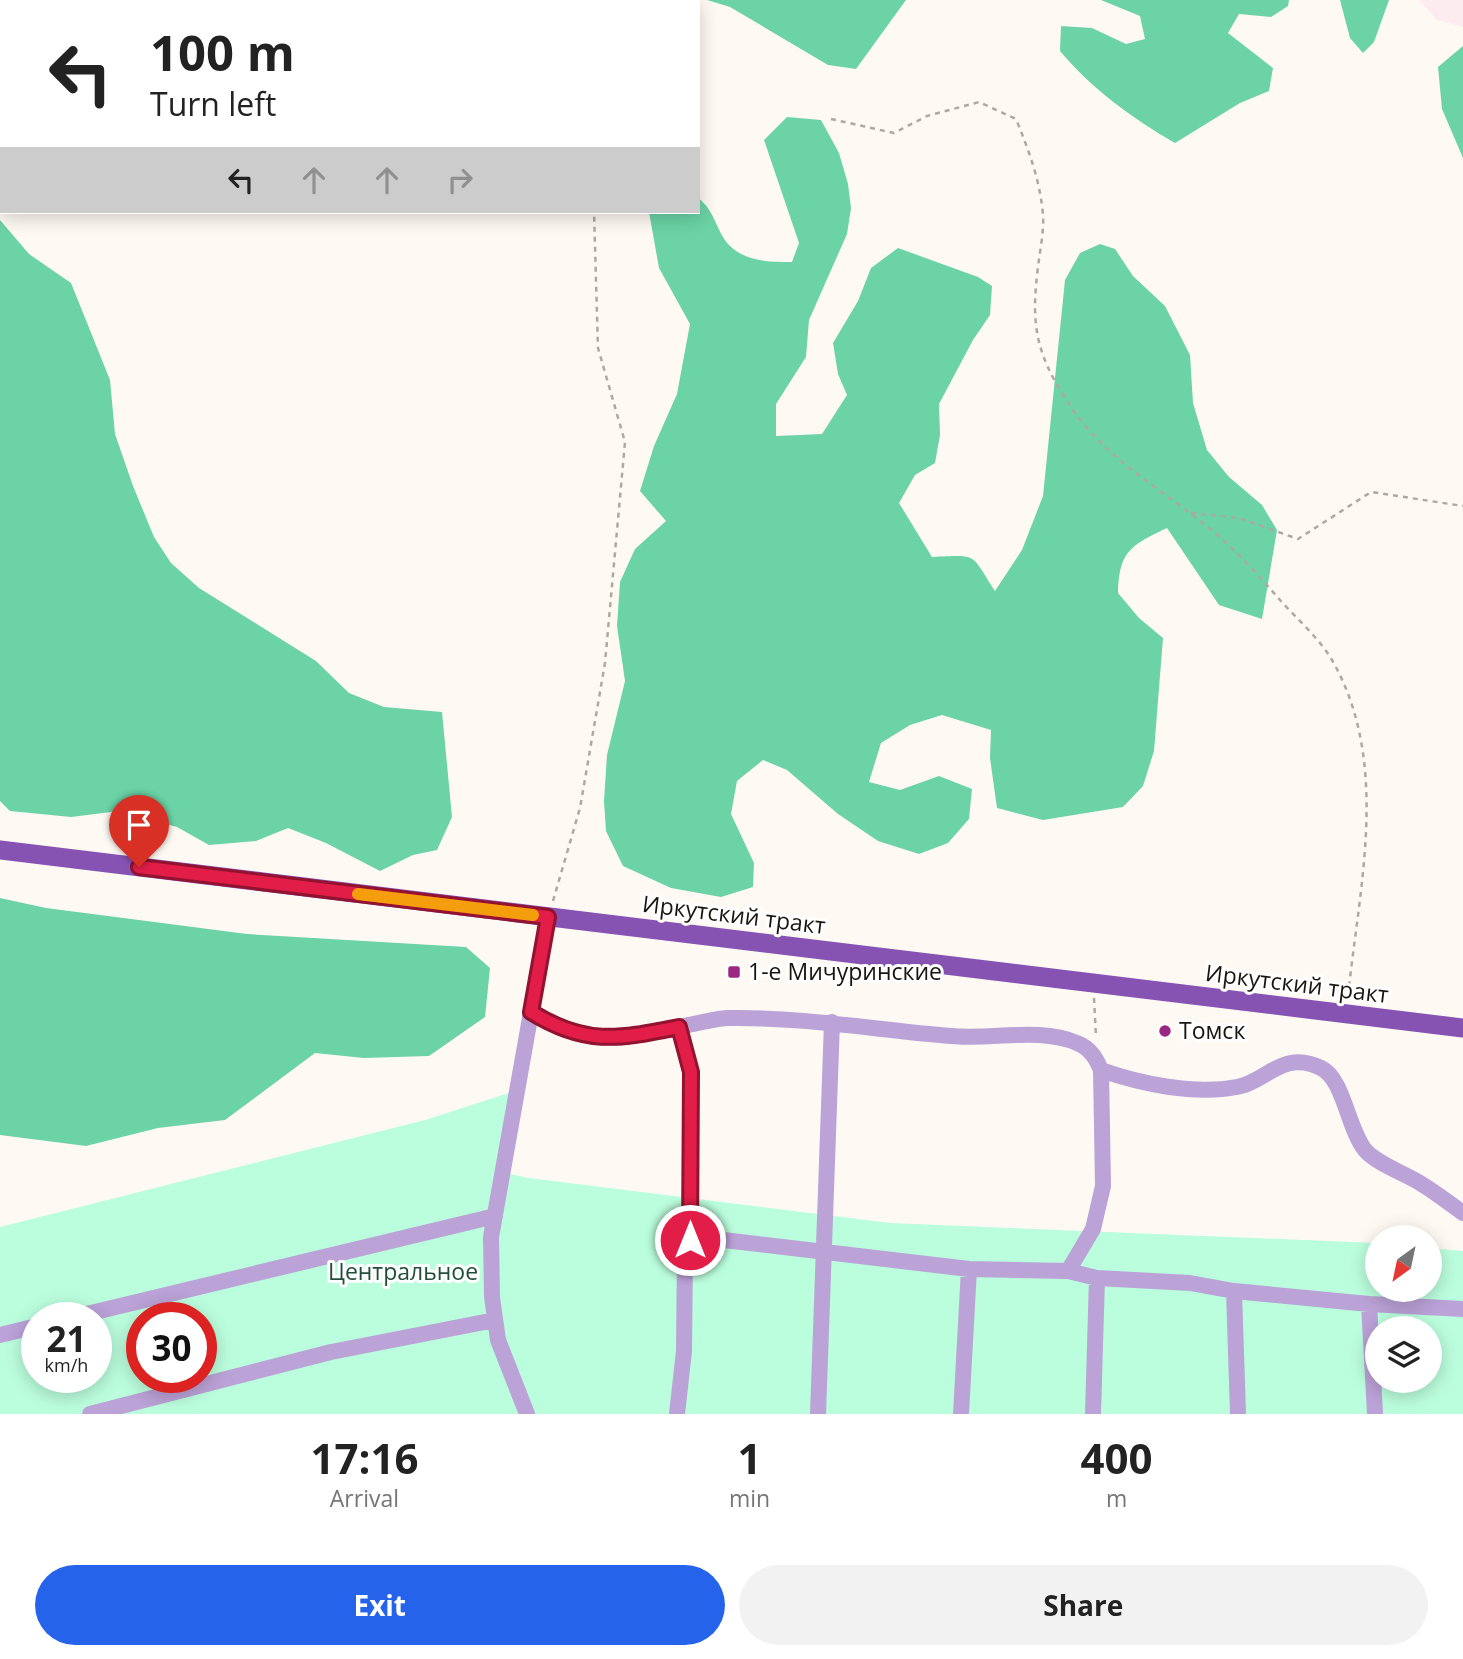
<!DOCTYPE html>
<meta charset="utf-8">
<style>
:root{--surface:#fff;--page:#f2f2f2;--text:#222;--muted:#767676;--accent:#2563eb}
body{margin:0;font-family:"Open Sans",sans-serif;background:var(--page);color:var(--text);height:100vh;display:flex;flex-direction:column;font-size:26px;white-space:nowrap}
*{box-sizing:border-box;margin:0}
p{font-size:23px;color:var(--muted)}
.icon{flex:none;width:38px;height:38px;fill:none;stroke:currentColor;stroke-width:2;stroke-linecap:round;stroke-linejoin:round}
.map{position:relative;height:1414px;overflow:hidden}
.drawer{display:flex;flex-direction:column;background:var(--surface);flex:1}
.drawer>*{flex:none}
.hud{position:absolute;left:0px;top:0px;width:700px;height:214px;box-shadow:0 4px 18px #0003;background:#fff;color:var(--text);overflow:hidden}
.needle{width:46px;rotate:213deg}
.controls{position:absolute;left:1365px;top:1225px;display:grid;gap:14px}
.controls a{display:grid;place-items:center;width:77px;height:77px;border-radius:50%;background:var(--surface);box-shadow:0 4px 18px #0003;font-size:35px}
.speed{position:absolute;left:21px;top:1302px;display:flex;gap:14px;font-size:35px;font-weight:700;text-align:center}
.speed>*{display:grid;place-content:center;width:91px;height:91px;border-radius:50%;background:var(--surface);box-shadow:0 4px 18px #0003;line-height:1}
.speed small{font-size:18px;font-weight:400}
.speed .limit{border:10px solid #d22;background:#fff;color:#111}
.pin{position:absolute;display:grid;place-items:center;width:60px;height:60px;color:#fff;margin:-72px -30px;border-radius:50% 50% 50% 0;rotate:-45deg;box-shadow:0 0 7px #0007}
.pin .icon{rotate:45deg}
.me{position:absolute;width:77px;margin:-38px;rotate:0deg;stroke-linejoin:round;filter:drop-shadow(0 0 5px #0008)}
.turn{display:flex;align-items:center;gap:24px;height:147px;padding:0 35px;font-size:32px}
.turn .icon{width:91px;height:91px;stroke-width:2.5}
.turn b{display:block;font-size:49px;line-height:60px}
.lanes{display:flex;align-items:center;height:66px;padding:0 35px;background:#0003;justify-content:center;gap:35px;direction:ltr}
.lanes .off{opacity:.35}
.eta{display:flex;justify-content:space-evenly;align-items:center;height:119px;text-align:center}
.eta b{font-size:42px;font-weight:700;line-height:49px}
.button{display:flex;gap:14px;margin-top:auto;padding:14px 35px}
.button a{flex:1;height:80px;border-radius:42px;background:var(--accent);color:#fff;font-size:28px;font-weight:700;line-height:80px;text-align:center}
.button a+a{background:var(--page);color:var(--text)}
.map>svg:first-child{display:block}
</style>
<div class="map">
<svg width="1463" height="1414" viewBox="0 0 1463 1414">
<rect width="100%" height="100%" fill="#fff9f4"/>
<path fill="#fcecf0" d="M1419 0H1463V27L1437 20Z"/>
<path fill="#bbfedd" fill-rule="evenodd" d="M518 1090 506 1173 529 1178 891 1223 1377 1243V1290H1430V1248L1463 1251V1414H0V1227L425 1120ZM37 1318H96V1377H37ZM142 1318H201V1377H142ZM1377 1328H1430V1381H1377Z"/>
<path fill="#6bd3a6" d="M707 0H906L856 69 828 65 730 7Z
M1101 0H1289L1288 6 1271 17 1239 14 1228 33 1273 68 1269 91 1240 103 1175 143C1132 118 1092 89 1060 51L1061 26 1092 28 1126 44 1145 39 1140 16Z
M1340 0H1389L1374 42 1363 53 1350 38Z
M1463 46V158L1442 109 1438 67Z
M787 117 821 120 839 153 848 184 851 208 847 234 809 320 806 357 776 404V436L822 434 847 395 838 374 833 343 858 301 871 268 898 248 978 277 992 286 990 315 973 340 939 404 940 435 935 463 915 475 899 503 932 557C980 555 970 553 995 591L1022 550 1043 496 1065 280 1080 253 1100 244 1115 249 1133 276 1165 306 1190 355 1193 403 1207 450 1229 477 1262 505 1277 530 1262 619 1219 605 1167 528C1131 545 1119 551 1118 593L1139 618 1163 638 1154 751 1143 786 1123 807 1043 820 997 808 990 758 991 730 942 715 910 725 881 743 869 782 900 790 939 776 972 789 969 819 948 843 919 854 878 841 838 814 787 770 763 760 737 781 731 814 754 863 753 887 721 897 671 888 623 866 606 831 604 801 607 755 625 681 617 626 620 582 635 549 666 521 640 491 654 446 677 394 690 324 659 268 649 212H698V198C715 210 716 231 729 245 746 262 770 262 792 262L799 243 764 140Z
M0 220 29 254 71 283 110 380 115 434 133 486 154 537 171 563 199 588 316 661 349 693 384 707 442 712 452 817 437 850 413 855 380 871 326 843 288 828 256 841 209 845 177 827 119 811 71 817 10 811 0 801Z
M0 898 46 908 247 934 466 947 490 968 485 1017 429 1056 364 1058 315 1053 225 1120 158 1128 86 1146 0 1135Z"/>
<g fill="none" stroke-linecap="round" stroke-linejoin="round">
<path stroke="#ada8a3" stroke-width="2.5" stroke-dasharray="5 5" stroke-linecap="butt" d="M628 2V0
M831 119 894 133 927 116 979 102 1016 119C1029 151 1040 180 1043 215 1044 232 1040 250 1038 267 1031 322 1035 351 1065 398 1101 457 1158 486 1209 528 1235 549 1258 575 1280 600 1297 619 1319 638 1332 660 1391 763 1359 886 1348 997
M1191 513 1239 518 1298 539 1371 492 1463 506
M553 901 580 808 605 663 625 442 598 348 594 212
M1094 998 1096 1037"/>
<path stroke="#bba2d7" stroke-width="16" d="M531 1011C592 1050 621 1038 688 1025 701 1023 716 1018 729 1018 804 1017 877 1030 951 1036 991 1040 1040 1027 1077 1043 1090 1048 1096 1058 1101 1070L1103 1186 1093 1229 1068 1271
M1101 1070C1141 1084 1194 1095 1237 1087 1266 1082 1283 1049 1321 1068 1344 1079 1347 1127 1365 1150 1377 1164 1404 1173 1420 1183 1435 1192 1449 1203 1463 1213
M690 1240 698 1237 969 1269 1068 1271 1097 1278 1190 1283 1234 1291 1369 1304 1463 1309
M1234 1291 1238 1414
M1369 1304 1375 1414
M70 1318 495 1216
M0 1335 37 1326
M90 1414 331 1352 495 1320
M527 1414 498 1340 492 1297 491 1237 548 917
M677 1414 684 1351 685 1249 690 1240 691 1072 679 1027
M818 1414 832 1022
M961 1414 969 1269
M1093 1414 1097 1278"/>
<path stroke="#8653b3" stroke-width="19" d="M0 850 1463 1028"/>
</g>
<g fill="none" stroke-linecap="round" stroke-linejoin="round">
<defs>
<path id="route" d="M139 867 548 917 531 1012C586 1046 618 1039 679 1027L691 1072 690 1240"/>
</defs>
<use href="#route" stroke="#92132f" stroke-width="18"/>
<use href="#route" stroke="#e11d48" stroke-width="12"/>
<path stroke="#f59e0b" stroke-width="12" d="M358 894 533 915"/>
</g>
<g fill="#9c2783" stroke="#fff" stroke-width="2.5">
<rect x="727" y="965" width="14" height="14" rx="3.5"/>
<circle cx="1165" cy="1031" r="7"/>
</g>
<g text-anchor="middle" stroke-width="6" stroke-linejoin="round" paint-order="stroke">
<g font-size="23" fill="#191510" stroke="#fff">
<text transform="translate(734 915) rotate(7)" y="8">Иркутский тракт</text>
<text transform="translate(1297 984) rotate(7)" y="8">Иркутский тракт</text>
</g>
<g font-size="23" fill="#191510" stroke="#fff" text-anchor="start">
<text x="748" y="980">1-е Мичуринские</text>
<text x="1179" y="1039">Томск</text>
</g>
<g font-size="23" fill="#234e3b" stroke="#fff">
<text x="403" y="1280">Центральное</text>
</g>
</g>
</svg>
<div class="controls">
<a><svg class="needle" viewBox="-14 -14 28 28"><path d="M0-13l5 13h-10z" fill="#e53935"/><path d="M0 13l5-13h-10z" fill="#767676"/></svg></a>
<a><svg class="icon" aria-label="layers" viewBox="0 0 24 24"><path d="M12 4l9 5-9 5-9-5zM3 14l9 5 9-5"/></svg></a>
</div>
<div class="speed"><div>21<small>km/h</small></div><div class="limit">30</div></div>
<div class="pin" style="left:139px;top:867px;background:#d93025"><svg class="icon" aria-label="arrive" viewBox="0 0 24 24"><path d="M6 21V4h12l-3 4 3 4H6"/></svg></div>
<svg class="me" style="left:690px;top:1240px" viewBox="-20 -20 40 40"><circle r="17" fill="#e11d48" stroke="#fff" stroke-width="3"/><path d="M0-11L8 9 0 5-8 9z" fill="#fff"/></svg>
<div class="hud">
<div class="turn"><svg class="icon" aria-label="left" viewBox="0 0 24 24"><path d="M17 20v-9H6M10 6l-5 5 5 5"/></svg><div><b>100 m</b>Turn left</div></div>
<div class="lanes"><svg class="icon" aria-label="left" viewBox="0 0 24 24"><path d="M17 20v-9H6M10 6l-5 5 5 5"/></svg><svg class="icon off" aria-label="ahead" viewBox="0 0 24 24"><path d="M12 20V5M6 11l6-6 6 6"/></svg><svg class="icon off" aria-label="ahead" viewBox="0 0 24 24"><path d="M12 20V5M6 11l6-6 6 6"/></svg><svg class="icon off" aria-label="right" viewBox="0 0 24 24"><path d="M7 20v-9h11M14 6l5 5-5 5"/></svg></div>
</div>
</div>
<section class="drawer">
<div class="eta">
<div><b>17:16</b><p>Arrival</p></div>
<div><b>1</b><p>min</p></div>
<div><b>400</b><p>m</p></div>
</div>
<div class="button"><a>Exit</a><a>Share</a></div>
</section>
